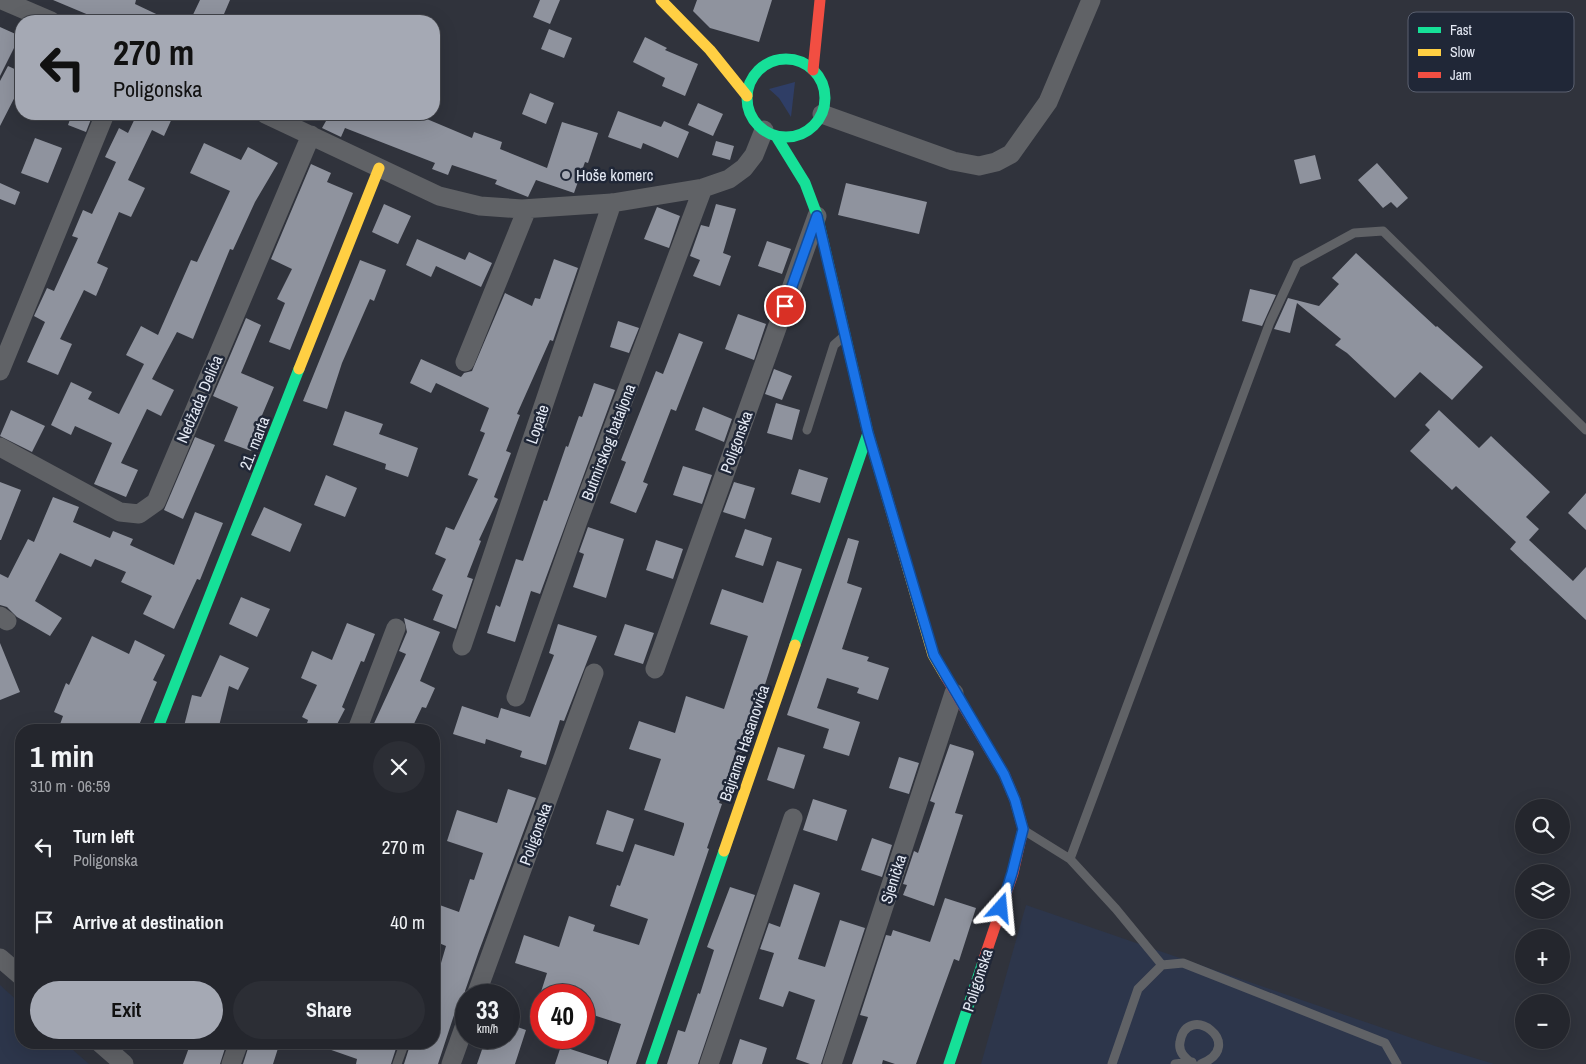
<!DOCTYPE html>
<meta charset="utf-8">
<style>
:root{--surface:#24262d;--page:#2c2e35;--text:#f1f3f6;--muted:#a3a5aa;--line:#414349;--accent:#a5a9b4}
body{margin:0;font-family:"Archivo Narrow",sans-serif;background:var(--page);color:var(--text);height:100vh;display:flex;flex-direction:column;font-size:19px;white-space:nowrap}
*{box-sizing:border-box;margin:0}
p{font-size:16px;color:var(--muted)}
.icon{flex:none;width:28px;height:28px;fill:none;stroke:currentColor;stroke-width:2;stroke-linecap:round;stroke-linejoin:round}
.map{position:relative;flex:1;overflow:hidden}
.details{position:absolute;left:15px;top:724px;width:425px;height:325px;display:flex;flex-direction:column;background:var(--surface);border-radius:20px;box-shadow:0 5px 20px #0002,0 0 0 1px var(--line)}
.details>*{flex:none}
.top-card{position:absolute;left:15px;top:15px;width:425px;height:105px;border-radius:20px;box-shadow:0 5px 20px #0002,0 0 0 1px var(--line);background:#a5a9b4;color:#111;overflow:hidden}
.fabs{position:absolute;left:1515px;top:799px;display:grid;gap:10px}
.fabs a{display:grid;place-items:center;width:55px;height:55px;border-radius:50%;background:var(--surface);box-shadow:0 5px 20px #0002,0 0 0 1px var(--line);font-size:25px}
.speed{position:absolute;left:455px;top:984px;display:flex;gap:10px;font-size:25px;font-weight:700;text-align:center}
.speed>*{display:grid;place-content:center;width:65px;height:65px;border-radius:50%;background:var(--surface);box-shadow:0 5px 20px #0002,0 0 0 1px var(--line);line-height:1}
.speed small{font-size:12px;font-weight:400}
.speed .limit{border:8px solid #d22;background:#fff;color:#111}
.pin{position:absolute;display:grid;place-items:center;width:42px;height:42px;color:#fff;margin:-21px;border:2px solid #fff;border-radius:50%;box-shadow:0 1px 5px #0007}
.me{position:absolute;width:55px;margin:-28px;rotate:18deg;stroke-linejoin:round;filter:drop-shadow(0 0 4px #0008)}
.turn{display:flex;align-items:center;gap:18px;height:105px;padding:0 15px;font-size:22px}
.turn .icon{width:65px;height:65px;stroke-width:2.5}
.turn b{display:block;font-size:35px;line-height:42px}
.round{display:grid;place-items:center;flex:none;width:52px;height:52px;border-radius:26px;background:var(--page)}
.overview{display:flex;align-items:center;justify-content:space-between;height:85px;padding:0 15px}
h1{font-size:30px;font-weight:800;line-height:38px}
.primary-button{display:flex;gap:10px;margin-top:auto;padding:10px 15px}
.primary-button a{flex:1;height:58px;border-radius:30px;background:var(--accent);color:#111;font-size:20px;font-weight:800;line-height:58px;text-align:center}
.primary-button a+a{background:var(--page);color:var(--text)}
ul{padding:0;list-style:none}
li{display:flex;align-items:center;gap:15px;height:75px;padding:0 15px}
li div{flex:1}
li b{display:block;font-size:19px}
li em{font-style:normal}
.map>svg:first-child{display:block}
</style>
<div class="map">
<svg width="1586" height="1064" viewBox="0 0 1586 1064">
<rect width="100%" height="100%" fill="#30333c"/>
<path fill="#2d364b" d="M1026 905 1435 1046 1494 1064H981Z
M0 985 21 1004V1042L65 1043 89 1064H0Z"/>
<path fill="#2f3e66" d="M795 82 791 117 779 98 769 89Z"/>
<path fill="#8f939e" d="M53 0H136L135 4 171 21H103Z
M200 0H230L221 21H190Z
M540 0H560L550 24 533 17Z
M697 0H772L759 42 710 28 693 11Z
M0 27 20 36 0 76Z
M549 29 572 38 564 58 541 49Z
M645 37 667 48 665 50 698 64 685 96 662 86 665 78 633 62Z
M8 66 21 72V85L0 126V81Z
M530 93 554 103 546 124 522 114Z
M698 103 723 114 713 136 688 125Z
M618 111 661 127 664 121 689 132 678 158 643 143 641 149 608 137Z
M72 114H93L86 132 68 125Z
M137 114H174L164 136 152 130 128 180 145 188 131 217 119 212 97 263 108 268 96 296 84 290 60 339 72 344 58 375 27 362 45 322 34 316 47 288 54 291 78 238 72 236 83 210 92 214 116 162 105 157 119 128 128 133Z
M310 114H415L472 138 474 132 502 142 500 149 547 168 562 122 598 133 588 163 585 162 574 193 536 180 528 197 495 184 497 180 452 165 448 175 432 169 435 163 345 128 341 137 322 128 326 121Z
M35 138 62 148 48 183 21 173Z
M716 141 734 146 730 160 712 155Z
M204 143 241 160 248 147 278 163 255 202 233 250 230 249 193 339 177 332 152 379 174 390 161 416 147 409 121 463 138 470 126 497 94 484 112 443 75 426 71 435 51 425 71 382 92 392 88 399 119 414 144 364 126 355 141 326 158 335 191 260 197 262 230 191 190 173Z
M1315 155 1321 179 1300 184 1294 160Z
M1377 163 1408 198 1397 208 1391 202 1383 208 1358 180Z
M311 164 331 173 327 182 353 193 290 350 269 342 285 303 277 299 292 269 271 259Z
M0 183 20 192 15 205 0 199Z
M846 183 927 202 919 234 838 215Z
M384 204 411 216 398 244 372 232Z
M716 204 736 209 723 253 731 256 720 286 693 276 700 260 690 256 701 225 709 227Z
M657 207 680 216 669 248 644 239Z
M417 239 465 260 469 252 492 263 481 287 436 266 431 277 406 265Z
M767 241 791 249 782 274 758 266Z
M1356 253 1436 327 1437 326 1483 367 1452 400 1420 372 1395 398 1347 353 1335 345 1341 339 1297 303 1290 333 1274 329 1288 298 1319 306 1339 284 1332 278Z
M554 259 578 268 553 341 550 340 517 414 520 415 506 451 511 453 494 497 498 499 479 540 481 541 467 577 473 579 456 629 433 620 443 595 432 590 446 559 435 554 446 527 454 530 478 479 468 475 485 433 480 431 489 408 436 383 431 393 410 383 421 359 461 377 464 373 472 371 505 293 532 306 535 298 540 299Z
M360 260 386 270 374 301 370 299 342 363 327 409 303 401Z
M1250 289 1276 295 1262 326 1242 321Z
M738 314 766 324 754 360 725 349Z
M246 318 261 325 241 373 274 387 260 420 263 421 251 451 224 441 238 407 213 396Z
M618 321 639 328 629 353 610 347Z
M679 333 703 342 676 411 671 409 643 482 648 484 636 513 610 503 626 462 621 460 656 371 663 374Z
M774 369 792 376 782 400 765 394Z
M594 383 615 390 540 594 531 591 515 642 487 633 496 605 500 607 516 559 523 561 544 500 547 501 566 446 568 447 579 416 582 417Z
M776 403 800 410 792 440 767 433Z
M703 407 732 419 724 442 695 430Z
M11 410 45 426 32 452 0 436Z
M1439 410 1479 448 1491 436 1550 492 1526 517 1539 529 1529 540 1573 581 1586 567V620L1510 549 1516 542 1456 486 1452 490 1410 451 1430 430 1425 425Z
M345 411 383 424 379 434 418 448 408 477 385 469 386 464 333 445Z
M195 437 215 445 183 519 164 510Z
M683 466 712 475 702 504 673 495Z
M799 469 828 478 820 503 791 494Z
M326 475 357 488 345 517 314 505Z
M0 482 21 490 1 540H0Z
M734 482 755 488 745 519 723 512Z
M1586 493V530L1568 513Z
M53 497 79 507 73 522 110 538 113 531 133 539 130 545 174 565 195 512 223 523 200 580 197 579 174 629 143 614 152 596 121 582 126 572 95 559 91 567 60 553 35 601 62 618 50 636 17 617 7 607 0 605V574L8 578 28 539 34 542Z
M264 507 302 524 290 552 251 535Z
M588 527 624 539 606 598 573 587 584 554 579 552Z
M745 529 772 538 763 566 735 557Z
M848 538 859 541 847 583 862 588 842 649 869 657 867 661 889 668 878 700 857 693 859 688 827 678 817 708 860 722 849 756 823 748 829 729 787 715Z
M656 540 683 549 673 579 646 570Z
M777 561 802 569 753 722 742 753 736 751 719 803 722 804 707 848 709 849 636 1064H608L621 1024 584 1012V995H540L547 973 515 963 524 935 559 947 569 916 595 925 593 931 639 945 648 919 610 906 617 885 620 886 635 844 674 856 684 825V823L644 810 661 759 629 749 639 721 675 733 686 696 724 709 748 636 710 624 722 589 763 603Z
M241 597 270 609 257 637 229 624Z
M404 618 440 632 420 681 435 688 426 708 422 707 411 730H371L406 654 399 651 407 632Z
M347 623 375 634 364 662 361 661 342 707 345 709 334 730H305L308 720 302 717 317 685 301 678 312 651 332 660Z
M558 624 597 636 564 721 560 720 546 765 520 757 522 751 486 739 485 744 453 734 462 706 498 718 501 708 530 717 554 655 549 653Z
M625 624 654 633 643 664 614 655Z
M92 636 129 654 135 640 165 655 153 680 157 682 137 730H58L63 716 54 712 66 683 69 685Z
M0 643 20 692 0 700Z
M220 655 249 668 238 690 229 686 218 730H183L192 695 201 697Z
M950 744 973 751 974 754 955 813 963 815 934 906 903 895 907 885 903 884 914 851 918 853 935 803 930 801Z
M778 747 805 755 794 789 767 780Z
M899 757 919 763 909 794 889 788Z
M508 789 536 798 479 951 465 991 466 999 462 1012H455L438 1064H404L411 1042H434V987L446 946 434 941V903L459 912 470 879 474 880 483 853 447 841 457 810 497 823Z
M813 799 847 810 837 841 803 830Z
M607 810 634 819 623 852 596 844Z
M872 838 892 845 882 877 861 870Z
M794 884 820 893 798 959 825 967 840 920 865 928 821 1064H810L796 1059 815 1000 789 991 783 1007 759 999 774 953 760 949 769 923 780 927Z
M730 887 755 895 698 1064H667L678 1030 685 1032 698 993 700 994 714 950 707 947Z
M945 898 976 908 959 961 954 959 916 1064H895L883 1060 882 1064H852L868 1017 860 1015 886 935 891 936 893 930 930 942Z
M509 1024 526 1030 515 1064H477L486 1038H509Z
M740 1039 767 1048 762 1064H732Z
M191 1042H227L220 1064H183Z
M250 1042H280L273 1064H243Z
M317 1042H398L391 1064H356L357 1059 317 1045Z
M561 1046 607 1061V1064H555Z"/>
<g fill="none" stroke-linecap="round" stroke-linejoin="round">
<path stroke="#606266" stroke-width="9" d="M807 430 834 345 842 338
M1025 831 1070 859 1116 909 1162 965
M1070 859 1270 322 1297 264 1354 233 1383 231 1586 430
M397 1064 405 1042
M1112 1064 1138 989 1162 965 1183 963 1385 1043 1397 1064
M1175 1064 1192 1062
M1193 1064C1185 1058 1178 1052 1180 1042 1187 1000 1248 1045 1201 1064"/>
<path stroke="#606266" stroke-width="19" d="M2 0 51 21
M265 114 439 196 480 206 522 209 612 203 703 188 729 179 744 168 754 155 764 130
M822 114 953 161 979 166 996 162 1011 154 1048 102 1091 0
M465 362 527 209
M0 371 105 114
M0 447 120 512 139 514 156 502 311 135
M0 616 7 621
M462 646 612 203
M655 669 817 216
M516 697 578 521 703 188
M357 730 396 628
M0 958 21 976
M476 995 594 673
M99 1042 124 1064
M231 1064 239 1042
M451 1064 466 1022
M709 1064 793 818
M832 1064 954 693"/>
<path stroke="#16e098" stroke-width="11" d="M747 98a39 39 0 1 1 78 0a39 39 0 1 1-78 0Z
M776 136 805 183 817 215 868 433 887 497
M795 645 868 433
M157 730 299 369
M651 1064 724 851
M949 1064 983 962"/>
<path stroke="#ffcf43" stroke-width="11" d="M661 0 710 50 747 96
M299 369 379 168
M887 497 933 655 946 677
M724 851 795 645"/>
<path stroke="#f24e42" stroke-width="11" d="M813 70 820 0
M946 677 1004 774 1015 800 1023 829 1013 873 983 962"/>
</g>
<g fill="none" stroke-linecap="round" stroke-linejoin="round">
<defs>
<path id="route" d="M785 306 817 216 868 433 934 655 1004 774 1015 800 1023 829 1012 873 1001 908"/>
</defs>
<use href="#route" stroke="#114b97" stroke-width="12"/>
<use href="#route" stroke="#1a73e8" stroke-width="9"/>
</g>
<circle fill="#a5a9b4" stroke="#202737" stroke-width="2" cx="566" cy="175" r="5"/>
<g text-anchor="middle" stroke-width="5" stroke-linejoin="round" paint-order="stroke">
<g font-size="16" fill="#e4e9f4" stroke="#202737" text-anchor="start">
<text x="576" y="181">Hoše komerc</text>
</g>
<g font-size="16" fill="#e4e9f4" stroke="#202737">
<text transform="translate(199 399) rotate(-67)" y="6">Nedžada Delića</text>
<text transform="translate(537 424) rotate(-71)" y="6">Lopate</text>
<text transform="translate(608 442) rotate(-69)" y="6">Butmirskog bataljona</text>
<text transform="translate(736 442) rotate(-70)" y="6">Poligonska</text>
<text transform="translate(254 443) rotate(-69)" y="6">21. marta</text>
<text transform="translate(744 743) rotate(-71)" y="6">Bajrama Hasanovića</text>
<text transform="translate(535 834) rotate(-70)" y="6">Poligonska</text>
<text transform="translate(893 879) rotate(-72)" y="6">Sjenička</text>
<text transform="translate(977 980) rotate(-72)" y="6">Poligonska</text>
</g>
</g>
<rect x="1408" y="12" width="166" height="80" rx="8" fill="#202737" stroke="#5b6170" stroke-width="1"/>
<rect x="1418" y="27" width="23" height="6" fill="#16e098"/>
<rect x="1418" y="49" width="23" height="7" fill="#ffcf43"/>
<rect x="1418" y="72" width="23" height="6" fill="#f24e42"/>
<g font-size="14" fill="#e4e9f4">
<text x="1450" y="35">Fast</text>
<text x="1450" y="57">Slow</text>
<text x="1450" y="80">Jam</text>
</g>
</svg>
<div class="fabs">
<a><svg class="icon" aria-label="search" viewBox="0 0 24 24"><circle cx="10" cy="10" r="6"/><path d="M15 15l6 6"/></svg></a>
<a><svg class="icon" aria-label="layers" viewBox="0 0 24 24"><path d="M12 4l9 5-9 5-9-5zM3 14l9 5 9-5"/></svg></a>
<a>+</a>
<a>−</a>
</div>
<div class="speed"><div>33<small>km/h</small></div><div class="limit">40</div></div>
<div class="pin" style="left:785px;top:306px;background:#d93025"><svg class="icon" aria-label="arrive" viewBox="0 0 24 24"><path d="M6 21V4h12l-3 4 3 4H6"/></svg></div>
<svg class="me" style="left:1001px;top:908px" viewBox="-20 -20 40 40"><path d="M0-17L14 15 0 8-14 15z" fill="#1a73e8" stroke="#fff" stroke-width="4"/></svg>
<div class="top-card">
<div class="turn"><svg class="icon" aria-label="left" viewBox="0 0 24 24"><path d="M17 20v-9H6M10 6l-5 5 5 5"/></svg><div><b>270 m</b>Poligonska</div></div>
</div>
<section class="details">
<div class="overview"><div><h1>1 min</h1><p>310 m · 06:59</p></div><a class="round"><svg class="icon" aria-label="close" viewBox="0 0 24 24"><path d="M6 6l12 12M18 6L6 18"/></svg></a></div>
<ul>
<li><svg class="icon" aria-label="left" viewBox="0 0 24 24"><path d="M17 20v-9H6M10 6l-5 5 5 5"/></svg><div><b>Turn left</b><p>Poligonska</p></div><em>270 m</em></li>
<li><svg class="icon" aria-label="arrive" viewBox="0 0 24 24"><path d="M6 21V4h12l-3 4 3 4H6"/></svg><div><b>Arrive at destination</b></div><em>40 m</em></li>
</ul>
<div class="primary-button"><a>Exit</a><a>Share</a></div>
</section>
</div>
